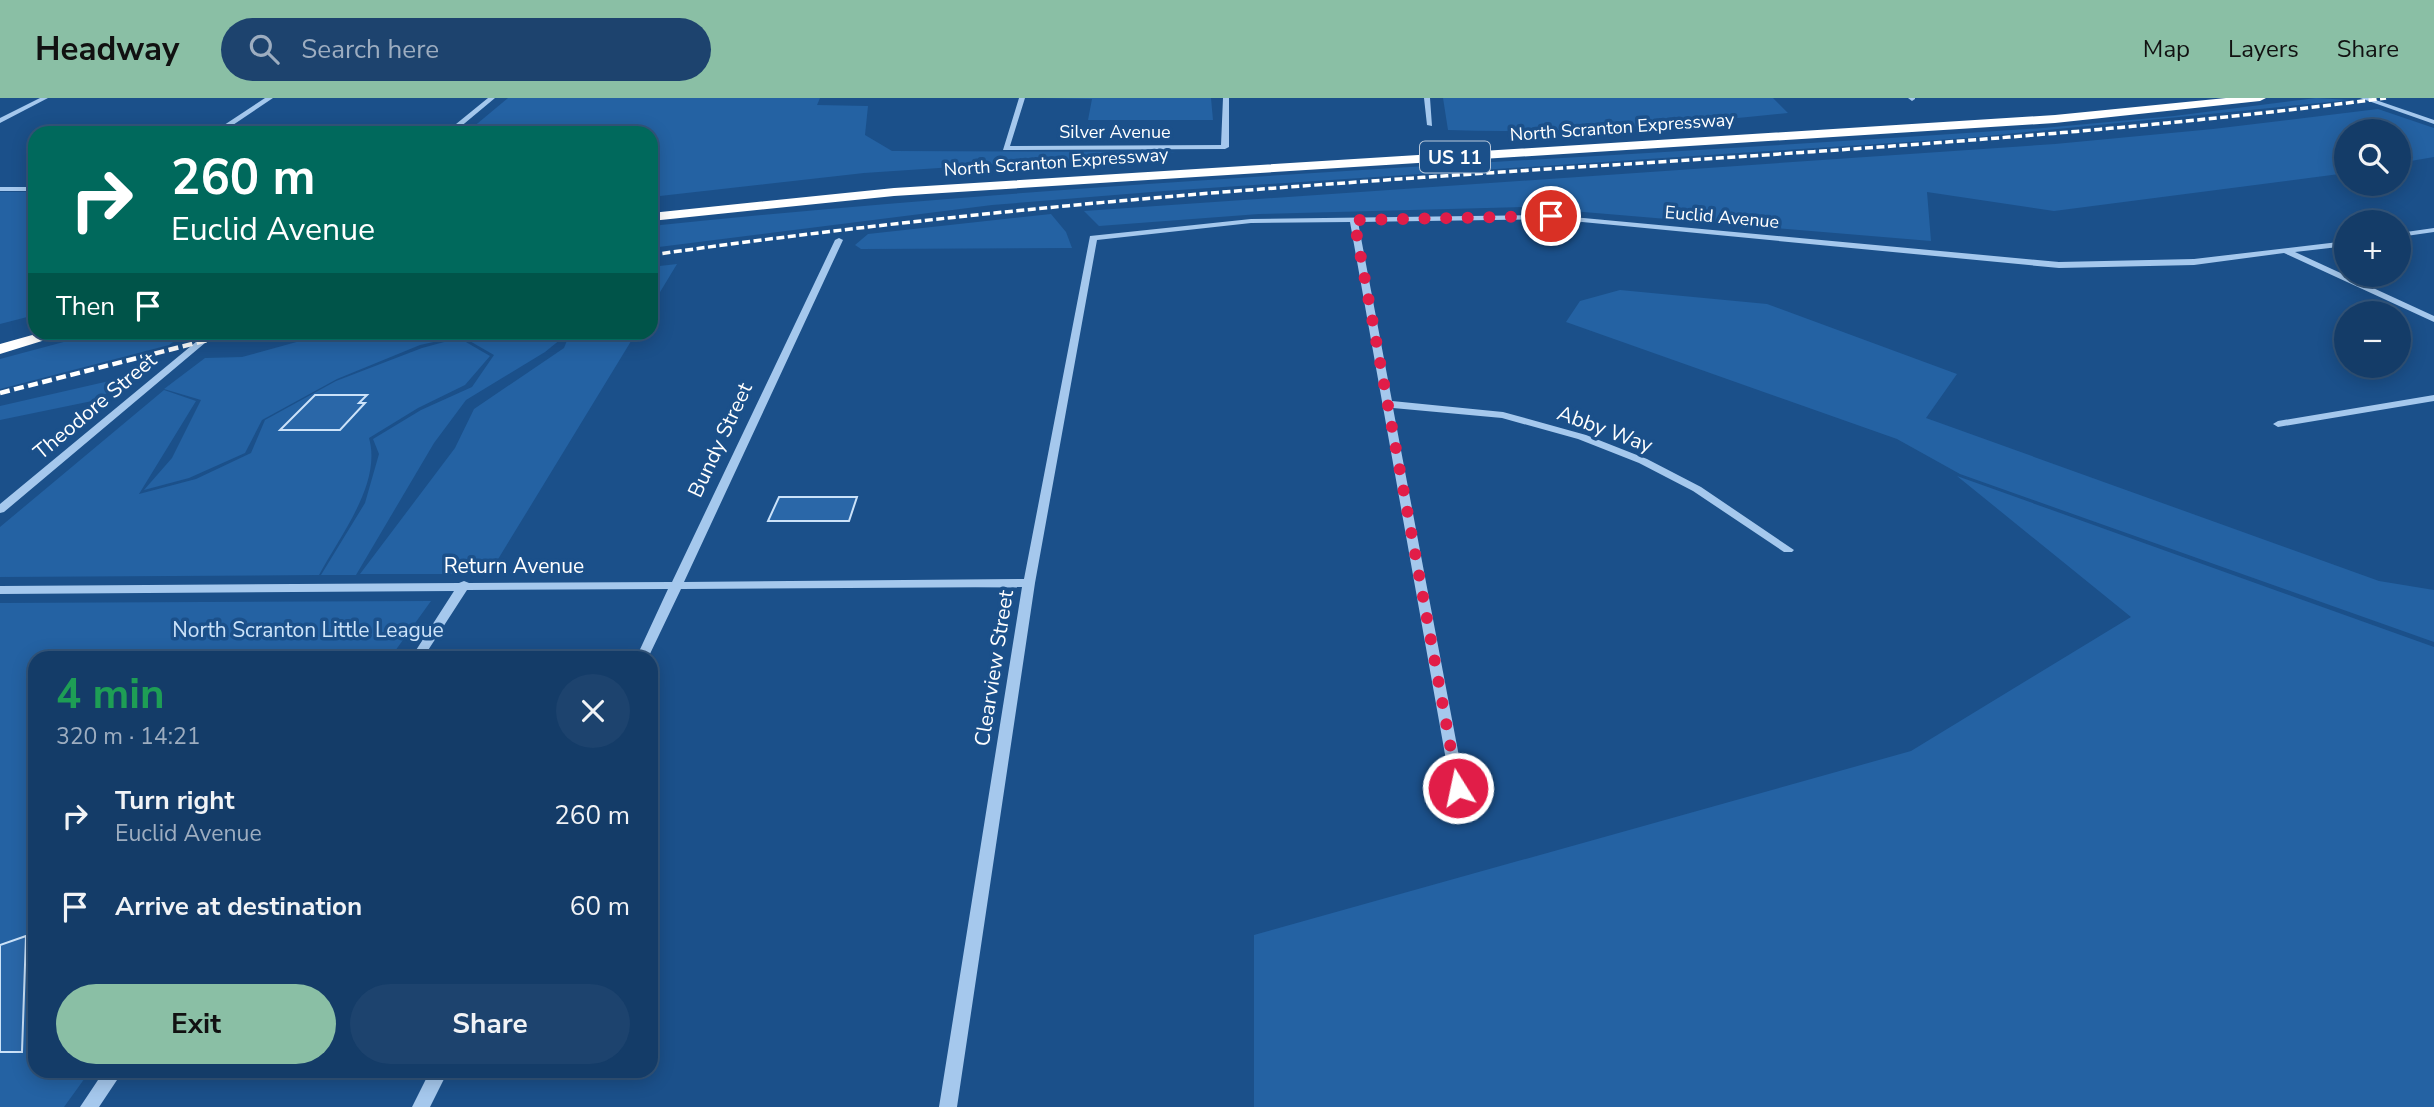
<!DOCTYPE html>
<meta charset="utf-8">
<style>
:root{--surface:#143c68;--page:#1d436e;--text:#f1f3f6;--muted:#9dadc0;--line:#33567c;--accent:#8abfa5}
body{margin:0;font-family:"Nunito Sans",sans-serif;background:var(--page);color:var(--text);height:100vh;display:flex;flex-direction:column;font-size:26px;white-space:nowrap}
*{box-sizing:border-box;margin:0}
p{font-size:23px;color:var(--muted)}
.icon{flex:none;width:38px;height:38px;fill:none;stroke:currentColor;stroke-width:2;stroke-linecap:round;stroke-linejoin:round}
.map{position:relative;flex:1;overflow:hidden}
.panel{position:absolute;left:28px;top:553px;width:630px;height:427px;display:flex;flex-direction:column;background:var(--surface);border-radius:21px;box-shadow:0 4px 18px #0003,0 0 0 2px var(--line)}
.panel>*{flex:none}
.guide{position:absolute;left:28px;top:28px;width:630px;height:214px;border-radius:21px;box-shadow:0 4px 18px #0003,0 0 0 2px var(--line);background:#00695c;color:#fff;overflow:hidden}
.buttons{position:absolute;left:2334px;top:21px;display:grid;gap:14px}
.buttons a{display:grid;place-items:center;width:77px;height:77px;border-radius:50%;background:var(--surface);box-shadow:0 4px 18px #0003,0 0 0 2px var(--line);font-size:35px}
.pin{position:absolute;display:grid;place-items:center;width:60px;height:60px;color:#fff;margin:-30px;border:4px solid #fff;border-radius:50%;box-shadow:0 2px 7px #0007}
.me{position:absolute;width:77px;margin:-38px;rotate:350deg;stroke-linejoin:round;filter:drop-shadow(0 0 5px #0008)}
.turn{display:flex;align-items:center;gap:24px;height:147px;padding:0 28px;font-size:32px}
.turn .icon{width:91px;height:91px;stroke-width:2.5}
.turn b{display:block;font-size:49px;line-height:60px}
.then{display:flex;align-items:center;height:66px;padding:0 28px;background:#0003;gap:14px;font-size:26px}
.round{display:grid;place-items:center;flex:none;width:74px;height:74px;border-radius:37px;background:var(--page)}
.overview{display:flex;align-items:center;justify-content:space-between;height:119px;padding:0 28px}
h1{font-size:42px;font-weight:700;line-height:52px;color:#1e9e55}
.cta{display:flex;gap:14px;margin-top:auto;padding:14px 28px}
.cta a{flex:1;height:80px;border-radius:42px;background:var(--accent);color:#111;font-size:28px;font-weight:700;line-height:80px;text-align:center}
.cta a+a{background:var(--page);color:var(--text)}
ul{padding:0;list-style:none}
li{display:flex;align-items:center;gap:21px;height:91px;padding:0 28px}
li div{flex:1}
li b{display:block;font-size:26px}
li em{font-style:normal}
header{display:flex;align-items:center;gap:42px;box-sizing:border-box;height:98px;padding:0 35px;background:var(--accent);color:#111}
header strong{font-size:33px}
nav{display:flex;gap:38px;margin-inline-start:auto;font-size:24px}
.search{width:490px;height:63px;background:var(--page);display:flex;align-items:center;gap:18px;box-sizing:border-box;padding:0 24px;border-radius:38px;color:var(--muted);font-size:26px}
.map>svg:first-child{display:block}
</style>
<header>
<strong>Headway</strong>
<div class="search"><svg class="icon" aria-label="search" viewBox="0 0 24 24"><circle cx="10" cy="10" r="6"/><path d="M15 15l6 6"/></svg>Search here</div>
<nav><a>Map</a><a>Layers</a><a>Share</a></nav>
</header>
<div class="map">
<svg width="2434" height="1009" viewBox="0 0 2434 1009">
<rect width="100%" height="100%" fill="#1b508a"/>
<path fill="#2462a3" d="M508 0H820L817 7 868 8 865 37 892 53 1176 54 864 75 651 99V35H466Z
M1040 0H1211L1213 22H1088L1092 1Z
M1443 0H1773L1788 15C1675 27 1562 36 1448 32Z
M2316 0 2350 2 1967 40 1164 93 992 107 651 150V128C1113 80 1579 62 2043 30L2174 18Z
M2378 11 2434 30V59L2399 65V33H2347V75L2054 113 1927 94 1931 143 1524 109 1259 116 1099 128 1084 113 2055 46 2213 31Z
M0 94H35V217L0 226Z
M1051 116 1066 134 1072 150 861 151 855 147 868 136Z
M677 166 651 209V169Z
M1620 192 1767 206 1957 276 1926 320 2379 483 2434 492V544L1960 376 1897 341 1566 224 1580 203Z
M101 234 185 235 169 247 0 291V261Z
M329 235H562L561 241 545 254 466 302 434 345 356 477H321L365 405 379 356 373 341 421 312 472 289 494 257 461 238 420 247 337 281 262 322 245 355 189 380 144 392 172 360 201 302 164 291 205 260 242 259Z
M570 235H636L489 476H360L455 350 474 311 564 250Z
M459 240 490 258 465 287 418 310 369 340C382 385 340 438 319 477L0 479V429L164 292 196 303 139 396 196 381 251 355 265 322 336 283 422 250Z
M131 278 97 302 0 322V308Z
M1957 378 2434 549V1009H1254V837L1911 653 2131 519Z
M431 503 390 560H35V973H90L64 1009H0V505Z"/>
<path fill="#2a67a8" stroke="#cbe2f9" stroke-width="2" d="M315 297H367L359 305H365L340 332H280Z
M779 399H857L849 423H768Z
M26 838 22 954H0V847Z"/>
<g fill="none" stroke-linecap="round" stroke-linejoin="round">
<path fill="#a5c8ed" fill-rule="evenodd" d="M40 0H48L0 25V20Z
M265 0H273L221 35H212Z
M488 0H495L453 35H445Z
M1019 0H1025L1010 48 1221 47 1223 0H1229V49L1225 51 1003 52Z
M1424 0H1430L1432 28 1427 27Z
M1908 0H1915V1L1912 3Z
M2360 0H2370L2434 22V26Z
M0 89H35V93H0Z
M1551 117 2059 164 2194 161 2347 143V148L2295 154 2434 218V224L2284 155 2194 167 2059 170 1551 121 1358 124 1392 303 1503 314 1586 337 1647 361 1701 389 1794 452 1792 454H1784L1693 393 1639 365 1578 341 1502 320 1393 310 1465 690 1463 693H1453L1451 690 1350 124 1251 125 1097 142 1035 485 957 1009H939L1022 489 681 491 648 560H636L668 491 467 492 423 560H411L454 493 0 496V488L459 485 464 483 469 485 672 484 835 142 839 140 843 142 684 484 1024 481 1090 138 1251 121Z
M2434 130V134L2399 139V135Z
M208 234H218L4 414 0 415V406Z
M2434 297V303L2278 329 2273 326 2278 323Z
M104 973H123L99 1009H80Z
M430 973H448L430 1009H412Z"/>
<path fill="#fff" fill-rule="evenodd" d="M2226 0H2266L2260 3 2055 25 894 98 651 123V115L894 90 2055 17Z
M43 234H71L0 256V246Z"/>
<path stroke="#fff" stroke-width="3.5" stroke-dasharray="8 3.5" stroke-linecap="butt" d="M651 157C877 125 1103 102 1330 86 1682 60 2036 46 2386 0"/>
<path stroke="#fff" stroke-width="4.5" stroke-dasharray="10 4.5" stroke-linecap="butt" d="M0 295 239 234"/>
</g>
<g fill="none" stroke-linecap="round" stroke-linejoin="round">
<path stroke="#e11d48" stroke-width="12" stroke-dasharray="0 21.6" d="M1458 690 1354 122 1551 118"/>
</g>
<g text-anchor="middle" stroke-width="7" stroke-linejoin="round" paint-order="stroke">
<g font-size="18" fill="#fff" stroke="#1b508a">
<text transform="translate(1622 29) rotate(-4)" y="6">North Scranton Expressway</text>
<text x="1115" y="40">Silver Avenue</text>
<text transform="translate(1056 64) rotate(-4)" y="6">North Scranton Expressway</text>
<text transform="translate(1722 119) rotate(5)" y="6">Euclid Avenue</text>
</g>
<rect fill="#1b508a" stroke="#bbcadc" stroke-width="2" x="1420" y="43.5" width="70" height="31" rx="5"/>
<g font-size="19" font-weight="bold" fill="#fff">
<text x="1455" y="66">US 11</text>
</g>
<g font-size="21" fill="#fff" stroke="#1b508a">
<text transform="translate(95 308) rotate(-40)" y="7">Theodore Street</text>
<text transform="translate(1605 331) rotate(20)" y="7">Abby Way</text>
<text transform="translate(720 342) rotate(-65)" y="7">Bundy Street</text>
<text x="514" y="475">Return Avenue</text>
<text transform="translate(994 570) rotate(-81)" y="7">Clearview Street</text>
</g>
<g font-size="21" fill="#cbe2f9" stroke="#1b508a">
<text x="308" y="539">North Scranton Little League</text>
</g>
</g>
</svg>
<div class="buttons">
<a><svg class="icon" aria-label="search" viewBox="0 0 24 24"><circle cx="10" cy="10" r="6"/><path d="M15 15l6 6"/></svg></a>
<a>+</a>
<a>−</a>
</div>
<div class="pin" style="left:1551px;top:118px;background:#d93025"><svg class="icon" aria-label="arrive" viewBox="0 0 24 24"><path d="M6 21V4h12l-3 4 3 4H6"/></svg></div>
<svg class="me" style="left:1458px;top:690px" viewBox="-20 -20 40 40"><circle r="17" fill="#e11d48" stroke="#fff" stroke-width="3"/><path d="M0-11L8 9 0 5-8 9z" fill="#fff"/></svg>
<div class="guide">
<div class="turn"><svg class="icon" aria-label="right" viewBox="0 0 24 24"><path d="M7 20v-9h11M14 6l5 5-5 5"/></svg><div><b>260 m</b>Euclid Avenue</div></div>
<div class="then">Then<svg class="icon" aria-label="arrive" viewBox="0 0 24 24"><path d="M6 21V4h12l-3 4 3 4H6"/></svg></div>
</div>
<section class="panel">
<div class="overview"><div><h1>4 min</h1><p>320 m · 14:21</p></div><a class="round"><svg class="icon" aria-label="close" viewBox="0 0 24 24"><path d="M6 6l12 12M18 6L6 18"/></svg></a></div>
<ul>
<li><svg class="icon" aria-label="right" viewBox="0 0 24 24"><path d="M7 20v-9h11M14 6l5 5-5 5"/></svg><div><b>Turn right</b><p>Euclid Avenue</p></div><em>260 m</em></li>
<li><svg class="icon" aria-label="arrive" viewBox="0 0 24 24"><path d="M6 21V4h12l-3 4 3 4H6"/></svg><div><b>Arrive at destination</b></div><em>60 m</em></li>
</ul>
<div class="cta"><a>Exit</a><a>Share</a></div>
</section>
</div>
